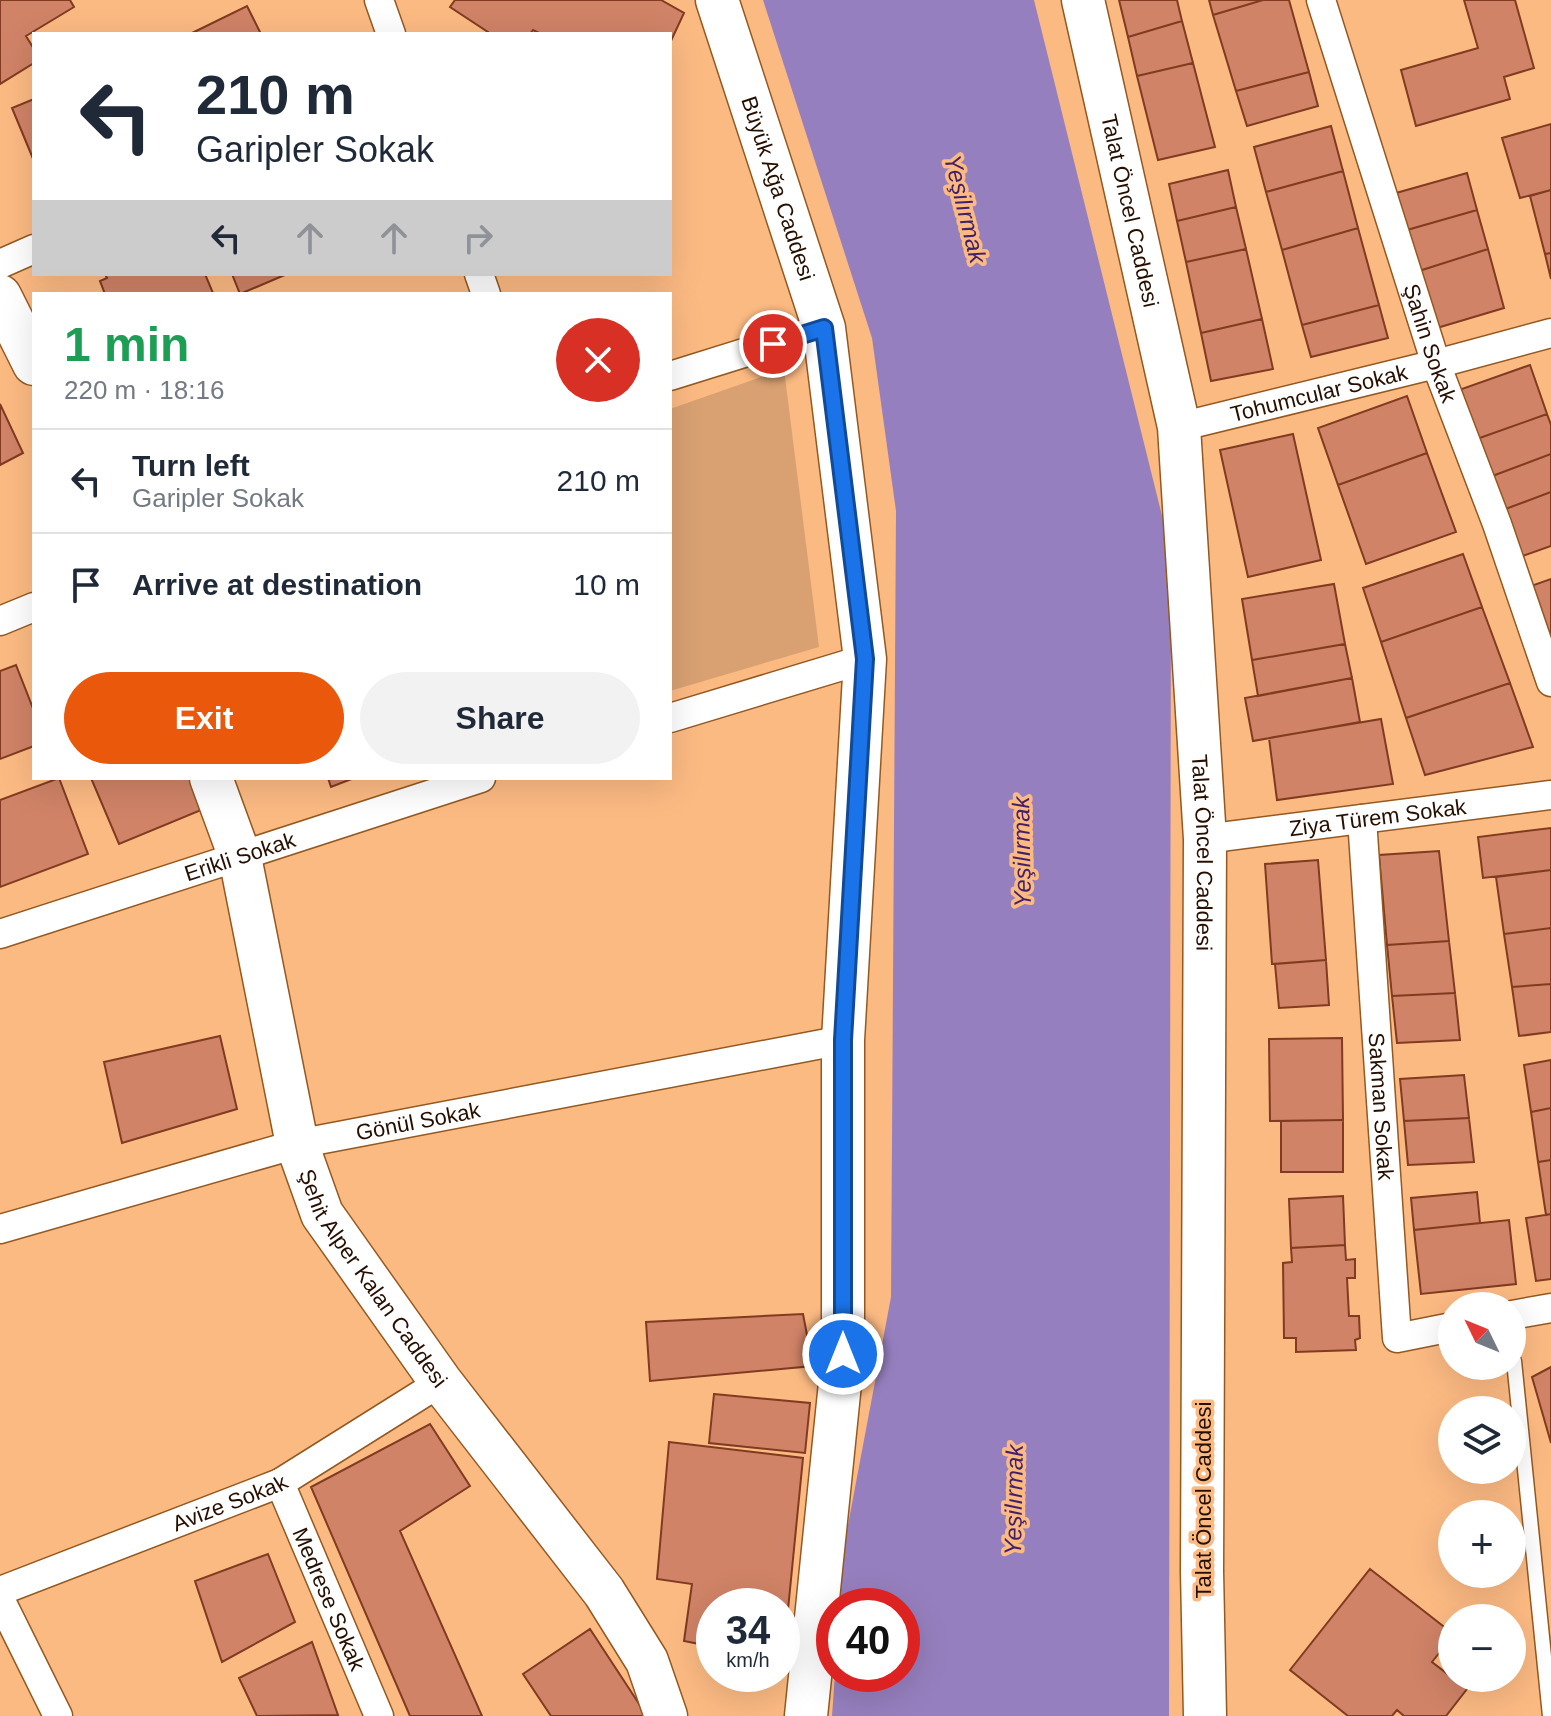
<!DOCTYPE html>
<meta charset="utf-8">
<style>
:root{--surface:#fff;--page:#f2f2f3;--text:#1f2937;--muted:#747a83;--line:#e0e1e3;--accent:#ea580c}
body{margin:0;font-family:Helvetica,sans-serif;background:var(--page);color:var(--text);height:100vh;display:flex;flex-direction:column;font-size:30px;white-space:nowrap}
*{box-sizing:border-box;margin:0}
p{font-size:26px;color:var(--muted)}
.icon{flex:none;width:44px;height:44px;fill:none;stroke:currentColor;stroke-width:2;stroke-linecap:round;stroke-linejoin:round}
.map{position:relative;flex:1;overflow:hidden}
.sheet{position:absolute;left:32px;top:292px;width:640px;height:488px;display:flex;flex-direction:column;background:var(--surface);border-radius:0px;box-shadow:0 8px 32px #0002}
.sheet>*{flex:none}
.top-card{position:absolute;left:32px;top:32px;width:640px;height:244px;border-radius:0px;box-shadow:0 8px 32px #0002;background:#fff;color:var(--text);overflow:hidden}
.needle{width:52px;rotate:313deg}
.fabs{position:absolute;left:1438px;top:1292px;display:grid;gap:16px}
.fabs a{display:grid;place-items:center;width:88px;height:88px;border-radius:50%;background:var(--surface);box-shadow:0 8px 32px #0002;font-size:40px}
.speed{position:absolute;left:696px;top:1588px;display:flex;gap:16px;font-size:40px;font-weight:700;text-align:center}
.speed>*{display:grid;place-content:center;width:104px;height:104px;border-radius:50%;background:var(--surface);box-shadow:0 8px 32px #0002;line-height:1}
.speed small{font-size:20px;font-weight:400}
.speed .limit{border:12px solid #d22;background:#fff;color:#111}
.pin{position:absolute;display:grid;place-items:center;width:68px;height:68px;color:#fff;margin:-34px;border:4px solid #fff;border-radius:50%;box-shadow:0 2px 8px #0007}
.me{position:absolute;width:88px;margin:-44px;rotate:0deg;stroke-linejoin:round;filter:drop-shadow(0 0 6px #0008)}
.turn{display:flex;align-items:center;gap:28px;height:168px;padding:0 32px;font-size:36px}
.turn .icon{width:104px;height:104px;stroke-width:2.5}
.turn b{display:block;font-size:56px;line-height:68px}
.lanes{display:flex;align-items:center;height:76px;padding:0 32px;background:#0003;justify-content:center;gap:40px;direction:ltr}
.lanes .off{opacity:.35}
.round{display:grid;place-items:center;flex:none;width:84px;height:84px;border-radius:42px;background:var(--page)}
.head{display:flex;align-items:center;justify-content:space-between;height:136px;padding:0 32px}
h1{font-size:48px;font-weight:800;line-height:60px;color:#1e9e55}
.action{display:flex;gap:16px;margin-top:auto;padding:16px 32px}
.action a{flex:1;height:92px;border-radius:48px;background:var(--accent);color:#fff;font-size:32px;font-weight:800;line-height:92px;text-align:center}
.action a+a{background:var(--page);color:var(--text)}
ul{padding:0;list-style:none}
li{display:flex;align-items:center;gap:24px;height:104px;padding:0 32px;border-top:2px solid var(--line)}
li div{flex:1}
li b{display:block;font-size:30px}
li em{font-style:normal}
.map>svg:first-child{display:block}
</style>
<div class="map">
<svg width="1551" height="1716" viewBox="0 0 1551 1716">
<rect width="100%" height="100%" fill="#fcba83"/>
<path fill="#d9a172" d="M784 369 819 647 670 691V409Z"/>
<path fill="#967fbe" d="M763 0H1034L1171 552 1169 1716H832L835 1674H902V1606H838L841 1562 891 1297 896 511 872 338Z"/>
<path fill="#d08367" stroke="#803b20" stroke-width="2" d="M0 0H70L74 7 26 36 34 49V63L0 84Z
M455 0H661L684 13 670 43V34H541L533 30 530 34H491L450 7Z
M1119 0H1177L1182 21 1128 37Z
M1209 0H1263L1213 15Z
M1263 0H1289L1309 72 1236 91 1213 15Z
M1464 0H1515L1534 68 1504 77 1510 99 1416 126 1401 70 1478 48Z
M247 6 261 34H190Z
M1182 21 1193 63 1137 76 1128 37Z
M1193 63 1215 147 1158 160 1137 76Z
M1309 72 1318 106 1247 126 1236 91Z
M34 99V161L12 108Z
M1551 124V190L1520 198 1502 138Z
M1331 126 1343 171 1266 192 1254 147Z
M1228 170 1236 207 1177 221 1169 184Z
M1343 171 1358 228 1282 250 1266 192Z
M1467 173 1477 210 1407 230 1396 193Z
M1551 190V253L1545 254 1530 196Z
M1236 207 1246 249 1186 262 1177 221Z
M1477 210 1488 249 1419 271 1407 230Z
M1358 228 1379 305 1302 325 1282 250Z
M1246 249 1262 319 1201 333 1186 262Z
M1488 249 1504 308 1437 328 1419 271Z
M1551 253V279L1545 254Z
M105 274H205L213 293 105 294 100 281 107 278Z
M232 274H287L240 294Z
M1379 305 1388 338 1311 357 1302 325Z
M1262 319 1273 369 1211 381 1201 333Z
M1530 365 1547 414 1474 440 1456 391Z
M1407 396 1427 453 1338 485 1318 428Z
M0 404 23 453 0 465Z
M1547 414 1551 425V454L1487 478 1474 440Z
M1293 434 1321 560 1248 577 1220 450Z
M1427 453 1456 532 1366 564 1338 485Z
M1551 454V492L1500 511 1487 478Z
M1551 492V546L1517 558 1500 511Z
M1463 554 1482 607 1381 642 1363 588Z
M1551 579V651L1528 587Z
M1334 584 1345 644 1252 660 1242 599Z
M1482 607 1510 683 1406 718 1381 642Z
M1345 644 1352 678 1258 696 1252 660Z
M16 665 34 711V746L0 759V671Z
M1352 678 1360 722 1253 741 1245 698Z
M1510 683 1533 747 1425 775 1406 718Z
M1381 719 1393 784 1277 800 1269 738Z
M59 778 88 854 0 887V800Z
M91 778H193L206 808 119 844Z
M328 778H354L331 787Z
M1551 828V870L1483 878 1478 837Z
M1439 851 1449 941 1387 945 1379 855Z
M1318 860 1326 960 1272 964 1265 864Z
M1551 870V928L1504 934 1496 877Z
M1551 928V984L1512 987 1504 934Z
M1449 941 1455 993 1392 996 1387 945Z
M1326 960 1329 1005 1279 1008 1275 964Z
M1551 984V1032L1519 1036 1512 987Z
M1455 993 1460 1040 1397 1043 1392 996Z
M220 1036 237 1109 122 1143 104 1062Z
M1342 1038 1343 1120 1270 1121 1269 1039Z
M1551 1060V1108L1531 1112 1524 1065Z
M1464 1075 1469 1118 1404 1121 1400 1079Z
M1551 1108V1160L1538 1162 1531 1112Z
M1469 1118 1474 1162 1408 1165 1404 1121Z
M1343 1120V1172H1281V1121Z
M1551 1160V1214L1546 1215 1538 1162Z
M1477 1192 1480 1223 1414 1230 1411 1198Z
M1343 1196 1345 1245 1291 1248 1289 1199Z
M1551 1214V1279L1536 1281 1526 1218Z
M1509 1220 1516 1284 1421 1294 1414 1230Z
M1345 1245 1346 1260 1355 1259V1278H1347L1349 1316H1359L1360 1338 1355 1340 1356 1350 1296 1352V1338H1284L1283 1263 1292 1262 1291 1248Z
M803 1314 813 1366 650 1381 646 1322Z
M1551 1367V1443L1532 1377Z
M714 1394 810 1403 805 1453 709 1443Z
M430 1424 470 1486 400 1531 482 1716H410L311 1487Z
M669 1442 803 1458 783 1660 782 1606H714V1647L684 1641 692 1584 657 1579Z
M268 1554 295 1622 222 1662 195 1581Z
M1370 1569 1452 1633V1637L1432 1662 1467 1689 1446 1716H1404L1397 1710 1392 1716H1348L1290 1670Z
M590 1629 647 1716H551L523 1674Z
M312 1642 338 1715 257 1716 239 1678Z"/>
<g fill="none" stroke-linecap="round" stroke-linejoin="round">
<defs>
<path id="lane" d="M1514 1361 1550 1716"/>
<g id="street">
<path d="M379 0 391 34"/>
<path id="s1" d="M1321 0 1436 364 1497 524 1551 682"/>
<path d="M0 264 34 249"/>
<path d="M479 274 486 294"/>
<path d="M670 376 824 328"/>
<path id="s2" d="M1179 427 1436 364 1551 333"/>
<path d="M0 621 34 607"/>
<path d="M670 718 865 659"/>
<path id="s3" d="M1362 819 1397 1338 1452 1327"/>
<path id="s4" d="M1205 839 1551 795"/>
<path id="s5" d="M0 934 481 778"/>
<path id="s6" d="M0 1229 297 1144 843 1040"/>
<path d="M1512 1315 1551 1308"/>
<path id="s7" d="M280 1483 379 1716"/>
<path id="s8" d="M0 1591 280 1483 441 1382"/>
<path d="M0 1599 58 1716"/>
</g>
<g id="secondary">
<path id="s9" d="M717 0 824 328 865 659 843 1040V1354L806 1716"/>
<path id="s10" d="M1083 0 1179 427 1205 839 1202 1571 1205 1716"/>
<path d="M0 296 34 364"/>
<path id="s11" d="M211 778 240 857 297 1144 322 1214 441 1382 604 1592 647 1661 666 1716"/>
</g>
</defs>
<use href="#lane" stroke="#945921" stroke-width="17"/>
<use href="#street" stroke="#945921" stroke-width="31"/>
<use href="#secondary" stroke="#945921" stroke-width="45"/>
<use href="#lane" stroke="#fff" stroke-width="14"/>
<use href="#street" stroke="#fff" stroke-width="28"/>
<use href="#secondary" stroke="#fff" stroke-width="42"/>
</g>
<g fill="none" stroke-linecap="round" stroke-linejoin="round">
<defs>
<path id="route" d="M773 344 824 328 865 659 843 1040V1354"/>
</defs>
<use href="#route" stroke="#114b97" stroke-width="20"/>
<use href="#route" stroke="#1a73e8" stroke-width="14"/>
</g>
<g text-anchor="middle" stroke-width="7" stroke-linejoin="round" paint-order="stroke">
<g font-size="22" fill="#260f00" stroke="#fcba83">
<text dy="8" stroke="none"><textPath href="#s9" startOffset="198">Büyük Ağa Caddesi</textPath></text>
<text dy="8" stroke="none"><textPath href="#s10" startOffset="216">Talat Öncel Caddesi</textPath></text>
<text dy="8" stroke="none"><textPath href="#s1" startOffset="360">Şahin Sokak</textPath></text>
<text dy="8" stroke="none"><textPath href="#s2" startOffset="144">Tohumcular Sokak</textPath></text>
<text dy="8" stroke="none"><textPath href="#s4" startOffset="174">Ziya Türem Sokak</textPath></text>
<text dy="8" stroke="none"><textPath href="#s10" startOffset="864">Talat Öncel Caddesi</textPath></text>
<text dy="8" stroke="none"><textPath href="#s5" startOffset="252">Erikli Sokak</textPath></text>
<text dy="8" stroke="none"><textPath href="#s3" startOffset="288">Sakman Sokak</textPath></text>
<text dy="8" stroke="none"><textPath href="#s6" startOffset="432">Gönül Sokak</textPath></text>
<text dy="8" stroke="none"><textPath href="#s11" startOffset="532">Şehit Alper Kalan Caddesi</textPath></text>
<text transform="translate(1203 1500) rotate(-90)" y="8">Talat Öncel Caddesi</text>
<text dy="8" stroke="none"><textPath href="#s8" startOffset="246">Avize Sokak</textPath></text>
<text dy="8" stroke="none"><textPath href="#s7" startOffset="126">Medrese Sokak</textPath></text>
</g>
<g font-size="24" font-style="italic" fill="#411f6a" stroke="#fcba83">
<text transform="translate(965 209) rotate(76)" y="8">Yeşilırmak</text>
<text transform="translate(1022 852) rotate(-91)" y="8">Yeşilırmak</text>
<text transform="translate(1014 1500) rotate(-89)" y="8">Yeşilırmak</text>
</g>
</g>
</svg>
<div class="fabs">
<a><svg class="needle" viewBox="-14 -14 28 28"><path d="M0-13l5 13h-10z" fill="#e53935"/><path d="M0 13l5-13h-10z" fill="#747a83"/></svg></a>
<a><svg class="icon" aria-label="layers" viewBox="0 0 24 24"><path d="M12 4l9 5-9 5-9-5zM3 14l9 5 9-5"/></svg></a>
<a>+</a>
<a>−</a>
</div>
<div class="speed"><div>34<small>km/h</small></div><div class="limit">40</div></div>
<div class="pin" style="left:773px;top:344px;background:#d93025"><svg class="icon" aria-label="arrive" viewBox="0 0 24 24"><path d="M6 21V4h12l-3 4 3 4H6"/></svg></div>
<svg class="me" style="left:843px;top:1354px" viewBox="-20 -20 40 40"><circle r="17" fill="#1a73e8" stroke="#fff" stroke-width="3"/><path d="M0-11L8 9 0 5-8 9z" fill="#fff"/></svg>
<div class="top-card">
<div class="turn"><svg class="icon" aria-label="left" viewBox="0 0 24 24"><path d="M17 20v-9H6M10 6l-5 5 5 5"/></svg><div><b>210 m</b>Garipler Sokak</div></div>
<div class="lanes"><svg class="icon" aria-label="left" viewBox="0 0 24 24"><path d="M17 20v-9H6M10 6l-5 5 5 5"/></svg><svg class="icon off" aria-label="ahead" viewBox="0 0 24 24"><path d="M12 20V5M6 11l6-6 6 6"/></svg><svg class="icon off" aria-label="ahead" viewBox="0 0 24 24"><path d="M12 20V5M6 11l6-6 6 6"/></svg><svg class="icon off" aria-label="right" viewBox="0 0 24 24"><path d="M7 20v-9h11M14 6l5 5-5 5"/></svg></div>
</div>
<section class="sheet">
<div class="head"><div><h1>1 min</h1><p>220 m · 18:16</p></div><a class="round" style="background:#d93025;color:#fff"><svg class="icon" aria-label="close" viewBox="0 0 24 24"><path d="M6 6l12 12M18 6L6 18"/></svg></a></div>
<ul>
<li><svg class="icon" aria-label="left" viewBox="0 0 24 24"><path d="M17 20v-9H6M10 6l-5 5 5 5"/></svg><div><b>Turn left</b><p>Garipler Sokak</p></div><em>210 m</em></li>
<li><svg class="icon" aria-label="arrive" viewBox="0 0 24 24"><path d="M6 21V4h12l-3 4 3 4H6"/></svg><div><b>Arrive at destination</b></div><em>10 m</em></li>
</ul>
<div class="action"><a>Exit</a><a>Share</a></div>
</section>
</div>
